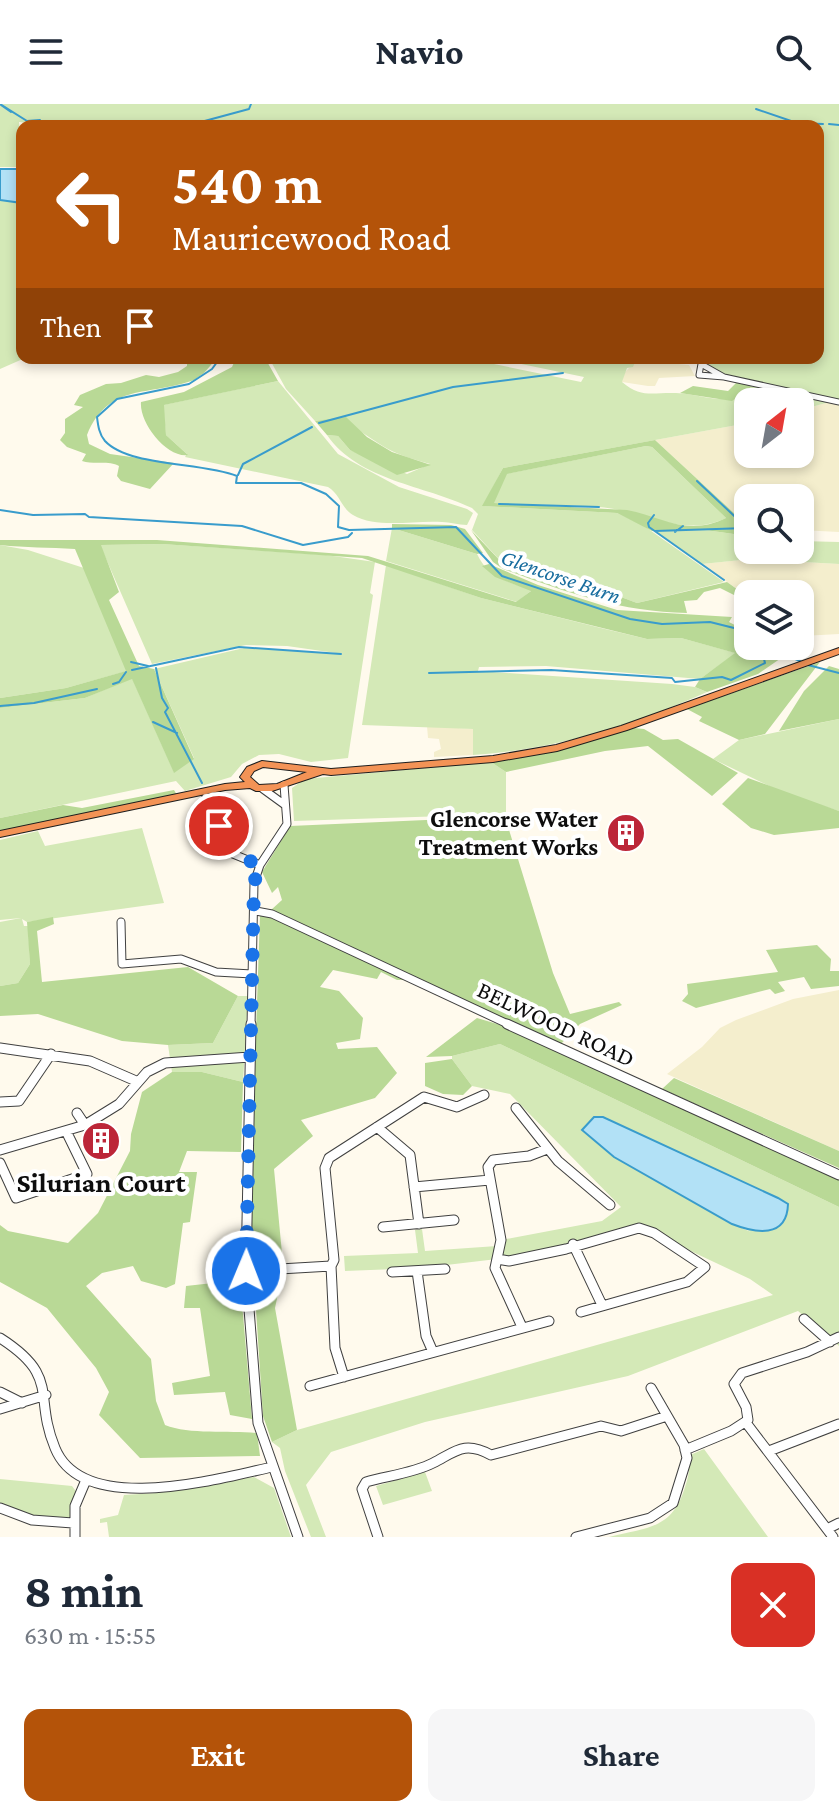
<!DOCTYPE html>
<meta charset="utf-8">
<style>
:root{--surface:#fff;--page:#f6f6f7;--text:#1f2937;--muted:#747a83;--accent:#b45309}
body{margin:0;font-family:"Crimson Pro",serif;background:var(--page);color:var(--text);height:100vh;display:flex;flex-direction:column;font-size:30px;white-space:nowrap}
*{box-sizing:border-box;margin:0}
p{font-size:26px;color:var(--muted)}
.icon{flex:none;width:44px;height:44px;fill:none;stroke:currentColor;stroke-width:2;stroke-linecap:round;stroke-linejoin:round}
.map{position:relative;height:1433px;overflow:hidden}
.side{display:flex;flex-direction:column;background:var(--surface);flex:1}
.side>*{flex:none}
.guide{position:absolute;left:16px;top:16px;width:808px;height:244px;border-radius:16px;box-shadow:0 4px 12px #0003;background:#b45309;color:#fff;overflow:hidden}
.needle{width:52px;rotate:31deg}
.tools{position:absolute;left:734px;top:284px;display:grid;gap:16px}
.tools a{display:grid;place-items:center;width:80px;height:80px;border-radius:16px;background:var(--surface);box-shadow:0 4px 12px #0003;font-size:40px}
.pin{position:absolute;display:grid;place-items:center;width:68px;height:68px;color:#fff;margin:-34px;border:4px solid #fff;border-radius:50%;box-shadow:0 2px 8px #0007}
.me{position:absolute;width:88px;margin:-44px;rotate:1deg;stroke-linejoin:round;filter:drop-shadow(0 0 6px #0008)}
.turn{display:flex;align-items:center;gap:28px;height:168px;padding:0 24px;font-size:36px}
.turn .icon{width:104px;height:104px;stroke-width:2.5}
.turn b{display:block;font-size:56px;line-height:68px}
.then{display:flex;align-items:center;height:76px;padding:0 24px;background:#0003;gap:16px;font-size:30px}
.round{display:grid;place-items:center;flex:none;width:84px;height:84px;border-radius:16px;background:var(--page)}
.overview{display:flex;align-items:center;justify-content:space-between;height:136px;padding:0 24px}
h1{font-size:48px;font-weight:700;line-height:60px}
.cta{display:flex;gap:16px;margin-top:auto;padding:16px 24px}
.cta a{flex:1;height:92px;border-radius:16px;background:var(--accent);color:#fff;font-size:32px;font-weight:700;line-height:92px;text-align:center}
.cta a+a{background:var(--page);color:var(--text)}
header{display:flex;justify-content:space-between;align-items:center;height:104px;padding:0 24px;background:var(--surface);font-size:36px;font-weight:700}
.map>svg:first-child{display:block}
</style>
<header><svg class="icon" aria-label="menu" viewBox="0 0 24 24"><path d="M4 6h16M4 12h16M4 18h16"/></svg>Navio<svg class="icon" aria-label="search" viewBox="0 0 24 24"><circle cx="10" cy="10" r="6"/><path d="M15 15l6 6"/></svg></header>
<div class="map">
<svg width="839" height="1433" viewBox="0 0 839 1433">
<rect width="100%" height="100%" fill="#fffaed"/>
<path fill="#f4eecd" d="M657 258 689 261 695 272 659 274 655 282H648L622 278 623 270 633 260Z
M830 298 839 300V428L800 426V394H748V422L655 336 748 319V350H800V306Z
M750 455 839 460V530L802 532 800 490H748V493L702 460Z
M427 622 473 625V651L434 653V648L441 645 439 635 428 634Z
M839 886V1047L667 970 702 943 720 924 736 916 793 895Z"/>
<path fill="#d4e9b7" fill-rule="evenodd" d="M0 0H839V296L727 273 709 261 669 255 635 258 633 263 627 264 622 278C642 295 654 288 676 289 707 290 725 306 754 281L830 298 800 306V298H748V319L503 364 483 402 617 409 644 422 724 478 637 499 605 487 507 464 472 426 478 410 472 404C424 381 359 377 327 331L338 332 350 346 407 370 430 360C416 356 401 352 388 345 359 329 351 314 315 317L286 285 269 254H490L484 258 581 278 584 273 493 254H818V22H53L19 18 22 63H0Z
M0 96 22 99V254H25L0 265Z
M278 277 338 350 399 383 467 405 473 409 467 421C458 421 450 418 442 418 414 416 377 425 353 411 341 404 340 390 328 383L185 353 187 350 166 331 163 301Z
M646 342 652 343 726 414C683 435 643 406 599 403 564 400 529 402 493 399L506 370Z
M392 424 477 450C488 474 509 478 532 486L517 498 386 457Z
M705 426 748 432V446H800V437L839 438V460L751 455 702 460 655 427Z
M162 440 326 451 375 458 370 489 373 491 348 654 311 658 279 650 259 651 242 660 231 673 185 687 176 677 0 714V604L85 594 132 574 174 668 194 654 154 565 244 544 343 550 287 542 246 541 152 560 100 441Z
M0 441 28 446 84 464 127 567 66 584 0 594Z
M386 461 481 494 605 525 647 535 681 534 736 549 700 575 546 562 479 563 478 567 672 580 695 583 707 588C633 621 554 646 473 651V625L362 621Z
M839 615V707L786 690 713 655 739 636Z
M491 658 506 668V710L294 717 292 684 305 675Z
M142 724 164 799 27 818 22 815 24 822H28L30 860 18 879 0 882V818L21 814 0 816V736L38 727 45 742Z
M238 892H248L243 978 202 968H172L168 941 213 939Z
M500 940 839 1103V1242L798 1207 628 1272 425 1318 331 1348 306 1381 326 1433H311L285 1367 280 1344 272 1338 297 1326 773 1191 750 1175 644 1125 497 1155 421 1164 345 1167 344 1152 418 1149 415 1126 422 1125 425 1147 497 1142 501 1136 602 1117 621 1103 510 990 472 982 452 955V952ZM582 1026 751 1128 732 1120 614 1053Z
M704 1345 768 1433H609C647 1423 672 1426 685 1383 689 1372 690 1364 688 1352Z
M425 1368 432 1387 383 1401 376 1382Z
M254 1373 274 1384 291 1433H109L107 1418 100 1419V1415L118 1411 124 1391 156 1389Z
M0 1375 72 1382 78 1390 73 1418 56 1419 0 1404Z"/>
<path fill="#b9d996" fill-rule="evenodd" d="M184 254H217L204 269 194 276C148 293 109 278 87 331L89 340 110 350 174 359 150 385 121 377 117 372 119 362C109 356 94 361 82 357L86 350 67 343 60 336 65 329V315L83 303 74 301 80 291 106 280 121 279 146 271 159 273 178 268 187 262V255Z
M236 254H265L278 277 164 301 166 331 188 351C166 354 139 318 141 298L184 288 232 263Z
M738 277 754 281 732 297 680 289 693 282 728 287Z
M346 313 367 333 392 348 431 361 397 371 350 346 338 332 327 331 315 317Z
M655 336 748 422V432L705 426 652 427 617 409 482 402 503 364ZM646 342 652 343 726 414C687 433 663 413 627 406L494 399 507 370Z
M392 420 451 421 465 425 483 449 477 450 392 424Z
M471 426 507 464 605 487 637 499 727 478 748 493V512L736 492 720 484 704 488 697 496 684 497 687 509C620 508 565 488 503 465L493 458Z
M0 436H157L368 452 516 498 531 487 495 473 482 462 489 460 538 481 617 506 732 513 729 518 748 528V542H770L787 550 758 570 707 588 695 583 700 575 735 549 681 534 647 535 481 494 362 454 162 440 101 441 119 488 109 496 139 562 154 565 194 655 174 669 132 575 85 594 0 604V594L66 584 126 567 75 445C49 443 26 444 0 441Z
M820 558 765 630 739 636 699 617 702 613 687 605Z
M829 562 839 565V615L779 627 804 587Z
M634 624 644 625 663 636 678 635 738 669 712 692 648 642 605 647 506 668 491 658 568 644Z
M748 674 839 707V724L774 731 751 724 722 700Z
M174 686 177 691 0 728V714L63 701 82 704Z
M494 713 506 716 553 869 570 910 619 898 622 901 580 920 560 941 271 806 282 796 278 783 272 789 262 768 290 722Z
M263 810 410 876H397L381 868 377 875 333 866 320 883 339 887 363 914 360 935 336 939 338 945 377 943 397 969 375 994 301 1016 313 1032 274 1065 283 1160 252 1162V1042L260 812Z
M53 813 54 820 37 827 42 878 188 863 238 892 213 939 168 941 122 937 38 910 0 912V882L18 879 30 860 27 818Z
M817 841 831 855 830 867H839V882L811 885 804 873 778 878 785 887 775 890 770 885 696 904 682 897 688 890 687 880 778 868 766 846Z
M477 914 504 922 839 1076V1103L500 940 452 952 426 953Z
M452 955 472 982 463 991 443 990 425 982V959Z
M172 968H202L243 978 241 1048 187 1047 179 1068H197L190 1118 183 1119 175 1180 166 1184 141 1177 133 1162 102 1169 86 1182 151 1255 156 1297 165 1321C190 1331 229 1326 257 1329L260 1352 140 1354 99 1311 109 1288 96 1264 47 1204 0 1178V1121L8 1127 68 1139 98 1109 130 1047 131 1030 142 988Z
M674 974 839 1047V1064L662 985Z
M254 1175 263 1176 266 1184 279 1185 275 1204 297 1326 272 1338 263 1312Z
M240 1176 252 1315 230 1311 225 1288 174 1291 172 1279 210 1272 200 1204H184L186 1182Z"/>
<path fill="#b2e1f6" stroke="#399ccc" stroke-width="2" d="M0 65H22V99L0 96Z
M594 1013H603L778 1094 788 1100C787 1135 755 1129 732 1120L614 1053 582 1026Z"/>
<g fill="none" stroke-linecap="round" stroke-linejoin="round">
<path stroke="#399ccc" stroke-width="2" d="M0 0 27 17 40 16 42 22
M1 1 11 8
M756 5 797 19 823 20
M829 20 839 21
M186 22 249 5 251 0
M220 254 212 265 189 280 117 295 97 313C98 321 99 330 105 337 129 363 202 358 237 372L236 379H301L326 390 339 402 338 423 349 426 456 423 502 472 630 515 662 520 710 518 734 524 748 532
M319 319 453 283 563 269
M238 371 243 360 312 323
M499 400 599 403
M0 406 33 411 85 410 89 413 242 422 303 441 348 433 352 429
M654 411 648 419 649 423 724 476
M655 427 747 424 697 377
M675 428 683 422
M766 542 802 558
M131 558 148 562
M808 561 839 569
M156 564 162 594 168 604 165 608 202 679
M132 566 239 543 341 550
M429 569 551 566 672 574 675 578 722 573 731 576 765 559 764 555 773 546
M113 580 119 578 126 568
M0 602 34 599 97 585
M153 618 177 629"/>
<defs>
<path id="minor-far2" d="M701 260 724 273 699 271Z
M724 273 839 298"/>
<path id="minor-far1" d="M263 685 285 701
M206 693 233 750 260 761
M256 807 272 810 512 922
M121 818 122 860 181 855 216 868 252 870
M251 922 254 779 260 761 287 720 284 681"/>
<path id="minor" d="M251 920 246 1167 258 1319 298 1433
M507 920 839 1071
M0 944 90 957 136 977
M0 998 19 997 51 950
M516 1004 558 1057 610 1101
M77 1009 85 1021
M377 1023 410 1051 419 1120
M0 1046 85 1021 119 1000 147 968 165 959 250 953
M0 1059 16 1094 87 1070 67 1029
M414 1083 490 1076
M383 1123 454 1116
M573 1140 602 1201
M497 1155 509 1157 566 1145 639 1124 654 1129 705 1163 687 1178 581 1208
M331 1162 335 1244 344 1273
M246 1167 331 1162 334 1156 325 1064 329 1054 424 993 457 1003 484 991
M417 1167 426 1232 433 1248
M392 1168 445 1165
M804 1215 830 1238
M522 1223 495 1164 501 1136 488 1063 493 1056 529 1052 547 1045
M0 1234C61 1273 33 1291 55 1344 83 1413 217 1375 272 1363
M310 1282 549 1217
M0 1288 22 1299
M0 1305 46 1291
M747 1320 833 1433
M685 1346 731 1327 748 1316 746 1303 734 1280 742 1269 807 1248 839 1233
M769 1347 839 1320
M0 1404 32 1416 73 1419
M827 1425 839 1419
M75 1433V1402L86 1376
M378 1433 362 1385 366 1378C387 1372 414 1369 433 1359 455 1348 464 1336 491 1351L601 1322 621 1327 667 1312
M576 1433 650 1414 673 1399 687 1354 684 1341 651 1284"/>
<path id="highway" d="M839 544V550L627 626 557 647 493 658 331 671 323 670 272 687H256L250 684 225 686 0 733V727L225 680 245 678 240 673 247 663 262 657 331 665 493 652 556 641 621 622ZM263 663 307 668 277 680 259 681 250 673 254 667Z"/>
</defs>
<use href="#minor-far2" stroke="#404040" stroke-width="7"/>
<use href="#minor-far1" stroke="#404040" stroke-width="9"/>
<use href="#minor" stroke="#404040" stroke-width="11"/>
<use href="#highway" stroke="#1e1e1e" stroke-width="2"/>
<use href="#minor-far2" stroke="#fff" stroke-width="5"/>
<use href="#minor-far1" stroke="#fff" stroke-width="7"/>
<use href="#minor" stroke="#fff" stroke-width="9"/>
<use href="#highway" fill="#f39356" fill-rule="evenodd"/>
</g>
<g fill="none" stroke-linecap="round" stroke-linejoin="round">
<path stroke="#1a73e8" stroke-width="14" stroke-dasharray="0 25.2" d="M219 722 233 750 260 761 254 779 246 1167"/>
</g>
<defs>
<symbol id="building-disc" viewBox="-11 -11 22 22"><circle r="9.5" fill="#bc2638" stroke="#fff"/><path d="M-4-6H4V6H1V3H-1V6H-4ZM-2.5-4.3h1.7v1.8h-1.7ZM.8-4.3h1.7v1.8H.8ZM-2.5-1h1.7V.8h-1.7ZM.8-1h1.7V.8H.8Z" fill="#fff"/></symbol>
</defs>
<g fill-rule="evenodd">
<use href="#building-disc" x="604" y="707" width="44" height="44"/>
<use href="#building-disc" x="79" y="1015" width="44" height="44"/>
</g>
<g text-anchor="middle" stroke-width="8" stroke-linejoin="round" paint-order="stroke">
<g font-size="22" font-style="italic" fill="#176c9e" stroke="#fff">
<text transform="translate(561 472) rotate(19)" y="8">Glencorse Burn</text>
</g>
<g font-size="24" font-weight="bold" fill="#0d0d0d" stroke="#fff" text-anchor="end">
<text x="598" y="723">Glencorse Water<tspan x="598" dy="28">Treatment Works</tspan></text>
</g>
<g font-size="24" fill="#0d0d0d" stroke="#fff">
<text transform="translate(556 920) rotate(25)" y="8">BELWOOD ROAD</text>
</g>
<g font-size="28" font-weight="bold" fill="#0d0d0d" stroke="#fff">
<text x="101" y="1088">Silurian Court</text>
</g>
</g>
</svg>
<div class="tools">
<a><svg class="needle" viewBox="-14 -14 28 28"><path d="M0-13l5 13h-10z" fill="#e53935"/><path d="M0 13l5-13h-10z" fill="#747a83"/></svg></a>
<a><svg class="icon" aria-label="search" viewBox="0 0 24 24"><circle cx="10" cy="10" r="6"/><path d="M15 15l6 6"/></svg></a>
<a><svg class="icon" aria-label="layers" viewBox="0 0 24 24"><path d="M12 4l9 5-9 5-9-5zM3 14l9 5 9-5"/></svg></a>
</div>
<div class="pin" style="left:219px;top:722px;background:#d93025"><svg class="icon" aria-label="arrive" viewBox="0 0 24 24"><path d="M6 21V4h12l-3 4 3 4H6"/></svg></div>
<svg class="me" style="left:246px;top:1167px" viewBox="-20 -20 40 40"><circle r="17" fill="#1a73e8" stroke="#fff" stroke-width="3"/><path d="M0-11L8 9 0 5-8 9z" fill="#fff"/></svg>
<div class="guide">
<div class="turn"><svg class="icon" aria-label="left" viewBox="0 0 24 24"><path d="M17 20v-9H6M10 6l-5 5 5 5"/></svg><div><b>540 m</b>Mauricewood Road</div></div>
<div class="then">Then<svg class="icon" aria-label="arrive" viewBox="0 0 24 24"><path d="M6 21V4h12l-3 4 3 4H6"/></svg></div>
</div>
</div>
<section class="side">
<div class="overview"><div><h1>8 min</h1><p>630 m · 15:55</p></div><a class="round" style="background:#d93025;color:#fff"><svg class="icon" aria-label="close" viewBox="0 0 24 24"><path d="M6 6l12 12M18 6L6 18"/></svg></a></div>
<div class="cta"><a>Exit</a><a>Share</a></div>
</section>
